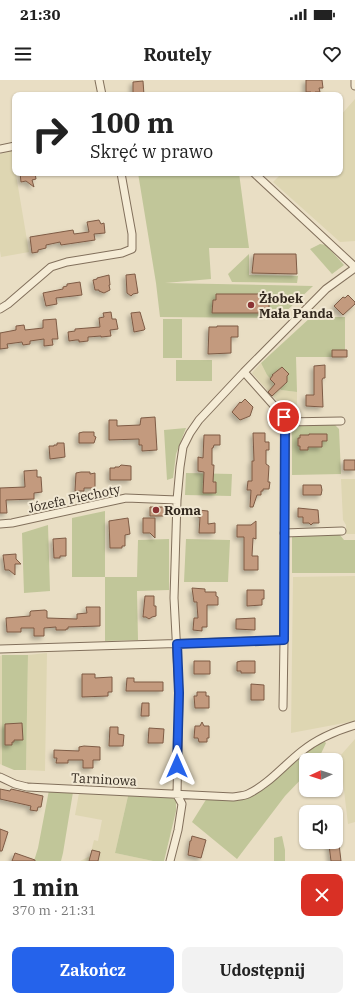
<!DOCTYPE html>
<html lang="pl">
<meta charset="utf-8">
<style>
:root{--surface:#fff;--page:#f2f2f2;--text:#222;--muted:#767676;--accent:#2563eb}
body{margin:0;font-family:"IBM Plex Serif",serif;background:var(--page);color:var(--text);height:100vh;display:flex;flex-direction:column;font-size:15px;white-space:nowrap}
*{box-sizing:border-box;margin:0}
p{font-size:13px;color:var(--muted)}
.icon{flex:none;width:22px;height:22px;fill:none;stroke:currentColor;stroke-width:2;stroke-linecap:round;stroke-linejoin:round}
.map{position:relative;height:781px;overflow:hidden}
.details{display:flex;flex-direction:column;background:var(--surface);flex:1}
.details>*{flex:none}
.hud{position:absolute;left:12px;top:12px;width:331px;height:84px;border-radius:8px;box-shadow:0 1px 3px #0004;background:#fff;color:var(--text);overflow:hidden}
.needle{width:26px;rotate:267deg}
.fabs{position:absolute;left:299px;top:673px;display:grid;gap:8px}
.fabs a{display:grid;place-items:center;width:44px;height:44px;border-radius:8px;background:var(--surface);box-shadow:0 1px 3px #0004;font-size:20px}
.pin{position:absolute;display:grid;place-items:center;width:34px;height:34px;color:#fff;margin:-17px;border:2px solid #fff;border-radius:50%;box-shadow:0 1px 4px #0007}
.me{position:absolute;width:44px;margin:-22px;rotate:0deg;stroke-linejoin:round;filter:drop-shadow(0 0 3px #0008)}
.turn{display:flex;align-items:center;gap:14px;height:84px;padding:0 12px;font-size:18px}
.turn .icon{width:52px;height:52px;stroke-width:2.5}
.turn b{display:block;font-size:28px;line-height:34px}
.round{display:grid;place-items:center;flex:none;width:42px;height:42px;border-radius:8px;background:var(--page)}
.summary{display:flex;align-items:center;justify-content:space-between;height:68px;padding:0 12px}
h1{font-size:24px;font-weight:700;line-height:30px}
.action{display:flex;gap:8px;margin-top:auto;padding:8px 12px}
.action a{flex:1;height:46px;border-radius:8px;background:var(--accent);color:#fff;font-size:16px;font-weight:700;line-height:46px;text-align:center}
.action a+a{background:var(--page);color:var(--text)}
.status{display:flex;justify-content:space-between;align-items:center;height:28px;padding:0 20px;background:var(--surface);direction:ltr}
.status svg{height:11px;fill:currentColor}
header{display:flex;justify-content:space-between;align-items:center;height:52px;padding:0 12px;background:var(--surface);font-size:18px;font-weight:700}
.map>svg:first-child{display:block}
</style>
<div class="status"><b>21:30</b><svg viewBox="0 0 49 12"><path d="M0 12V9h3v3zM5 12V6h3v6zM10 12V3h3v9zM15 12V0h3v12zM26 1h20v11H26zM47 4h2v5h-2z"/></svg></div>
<header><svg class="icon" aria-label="menu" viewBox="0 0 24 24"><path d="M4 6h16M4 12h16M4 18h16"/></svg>Routely<svg class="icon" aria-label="heart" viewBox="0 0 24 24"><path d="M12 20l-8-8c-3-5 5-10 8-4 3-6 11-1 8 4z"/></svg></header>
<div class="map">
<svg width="355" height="781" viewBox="0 0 355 781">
<defs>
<filter id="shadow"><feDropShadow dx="-3" dy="3" stdDeviation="2" flood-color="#0004"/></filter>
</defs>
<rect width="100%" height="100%" fill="#e9dec4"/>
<path fill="#ded6b2" d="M355 19V161L340 162 273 102 282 93H340V36Z
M12 71 29 172 1 177 0 171V74Z
M261 283 267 295 281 310 297 312V334H289L252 293Z
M341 399H355V454H346V445L343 440Z
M355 496V641L291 653 293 497Z
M47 573 45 691 26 690 28 575Z
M2 575V685L0 684V576Z
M355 659V742L348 744 340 676Z
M79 713 128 716 115 773 153 781H80L90 776 94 760 98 761 102 740 75 735Z"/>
<path fill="#c1c699" d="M138 93H239L249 168H209L211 199 165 203 313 206 279 238 160 237 156 203Z
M320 164 326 165 344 185 332 194 310 169Z
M249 174V195L298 196 297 203 232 202 228 194Z
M311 237H345V270H333L332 277H296L297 312 281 310 267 295 261 283Z
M163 239H182V278H163Z
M176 280H212V301H176Z
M315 345H335L339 349 341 394 292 395V351L296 346Z
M186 348 176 374 173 398 167 400 164 350Z
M186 393 232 394 231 416 185 415Z
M105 431V497H137L138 460 169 459V510L137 511 138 560 105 561V497H72V438Z
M48 445 50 511 24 513 22 453Z
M292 455H340L344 460H355V493H292Z
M186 459 230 460 228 502H184Z
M2 575H28L26 690H14L2 685Z
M323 660 326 663 318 680H306V694L285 716 237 779 192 742 207 718 233 719 261 709Z
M49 710 73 712 63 773 61 781H34L38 768Z
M128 716 176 718V731L164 781H153L115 773Z
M282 756 285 770V781H274V758Z"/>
<path fill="#c39a7e" stroke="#7e5b45" filter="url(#shadow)" d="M306 0H322L323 8H319L320 12H315L313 14 311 12H306Z
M143 1 144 15H133V2Z
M20 93H35L36 99 32 100 34 107 26 101 21 102Z
M99 140 101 144 104 143 105 153 94 154 95 160 61 165 60 162 46 165V168L38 170V172L32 173 30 157 73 150 74 154 89 152 87 142Z
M254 174H296L297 194 252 193Z
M135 194 138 213 133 214 131 216 127 213 126 195Z
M109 195 110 205H109L110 210 104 213 99 211V210H95L93 200 97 199V198Z
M80 202 82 215 56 218 57 224 46 226 43 213 63 209V207L67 206V204Z
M216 214H265V223H269V233H212L213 220H216Z
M348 215 355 222V224L343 235 334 226 343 217 345 218Z
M111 232 112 239H116L118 249 110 250 111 256 101 257V256L88 257V261L79 262V260H76L69 261 68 252 75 251V249L100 247 99 238 104 237 103 233Z
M140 232 145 249 144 250 134 252 131 233Z
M56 239 58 259H52L53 265 44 266V259L30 261V264L23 265 22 262 7 264 8 268 0 269V253L16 250V246L24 245 25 250 43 248V240Z
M217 246H238V257H231V273L208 274 209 247H217Z
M332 270H347V277H332Z
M325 285V298H323L322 300 323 327 306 326V315H314V286Z
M282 287 289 294 287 296V302L272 316 268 312 275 304 270 299 273 295H272Z
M245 319 253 327 250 336 240 340 232 332 240 322 241 323Z
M155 337 157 370 142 371V365H139V359L109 360V340H117V346L140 345 141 338Z
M83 352H94V356L96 357 94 363H79V353Z
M253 353H265V362H269V370H266V384L269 386 268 402H270L269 409H263V411H261V415H257L253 427H250L251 410H247L248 401H252V381H254Z
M309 354H327V361H322V367H308V370H300V366H298V358H300V355H309Z
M204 355H220V365H214L213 368H212V385H214L213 402H216V413H203L204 392 198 391V377L203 378Z
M57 363H64L65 377 50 379 49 366H54V365H57Z
M344 380H355V390H344Z
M121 385 131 386V400H110V388H115V387H119Z
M37 390V397H41L42 412 34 413V419L6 420 7 433H0V408L25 407 24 391Z
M81 392H90V394L95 393V408H84V411H75L76 393Z
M303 405H321L322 410 321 415H303Z
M150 427H164V436H150Z
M298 428 318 430 319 443H313L311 445 309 443H303V437H298Z
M198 430 208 431V444L215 443V453H199L200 437H198Z
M128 438 130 454 125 455V466H122V468H110L109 441Z
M143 438H155V458L150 453H143Z
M256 441V459L253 458 252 476H258V490H244V457H237V445H251Z
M66 458V476H60V478H54L53 459Z
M16 474V479L21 484H15V495L9 490H5L3 475Z
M192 508 205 509V512H216V516L218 517V525H207V547H202V551L193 550 194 538H198L197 525V522H194Z
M247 510H264V519H262V525L247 526Z
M145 516H154V526H156V536L152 537 149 539 146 537H143Z
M86 527H100V546L68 547V549H66V550H56V547L44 548V556H34V548H21V552H7L6 538 30 536V532L31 531 45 530 47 531V538L77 539V534L87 533Z
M255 538V550L236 549V539Z
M194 581H210V594H194Z
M241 581H255V593H241V591H237V582Z
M82 594H95V598L112 597V612H108V616L82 617Z
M127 598H134V602H163V611H126Z
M251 604 264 605V620H251Z
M197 612H206V616H209V628H195L194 616H197Z
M142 623H149V636H141Z
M202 642 204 646H209V658H207V662H199L198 658H194L195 646H200Z
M22 643 23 660H14V662H12V665H5V644Z
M110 647H118V654L124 655 123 666H109Z
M149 648 164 649 163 663H148Z
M84 666 100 667V680H93V688H83V680H68V683H56L57 678H54V670L79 671V667Z
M0 709 10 711 11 709 43 716 41 727H38L37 731 30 730 31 726 0 719Z
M0 749 8 752 2 771H0Z
M192 756 206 760 201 778 188 775 190 761H191Z
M339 764 341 781H331L329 765Z
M92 770 100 772 98 781H89Z
M15 773 35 780V781H12Z"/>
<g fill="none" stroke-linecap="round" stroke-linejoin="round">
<defs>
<path id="minor" d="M99 0 102 15
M355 6V0
M0 69 15 66
M254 93 355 187
M0 229 8 224 51 187 67 182 122 173 132 169V154L121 93
M285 342 341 341
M0 444 12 443 126 418 177 420
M284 453 342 451
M0 569 284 560 285 342 284 337 244 292
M283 627 284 560
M0 697 15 704 27 707 233 717C238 716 244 716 248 714 269 704 284 685 302 671 318 658 335 651 355 645
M170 781 178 750 182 724 177 715 179 613 174 518 177 420 180 387 183 367 190 353 199 340 244 292 326 209 355 188"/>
</defs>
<use href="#minor" stroke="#82705c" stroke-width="9"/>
<use href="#minor" stroke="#f5ecd6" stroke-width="7"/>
</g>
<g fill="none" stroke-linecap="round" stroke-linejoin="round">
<defs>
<path id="route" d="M177 686 179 613 177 564 284 560 285 342 284 337"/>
</defs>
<use href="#route" stroke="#184099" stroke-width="10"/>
<use href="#route" stroke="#2563eb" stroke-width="7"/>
</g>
<g fill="#8b3334" stroke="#f1e8d3" stroke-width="1.5">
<circle cx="251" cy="225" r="4"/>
<circle cx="156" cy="430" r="4"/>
</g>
<g text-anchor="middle" stroke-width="4" stroke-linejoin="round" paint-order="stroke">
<g font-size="13" font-weight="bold" fill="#33291f" stroke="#f1e8d3" text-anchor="start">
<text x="259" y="223">Żłobek<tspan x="259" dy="15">Mała Panda</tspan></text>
<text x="164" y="435">Roma</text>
</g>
<g font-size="13" fill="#33291f" stroke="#f1e8d3">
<text transform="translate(74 418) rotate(-12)" y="5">Józefa Piechoty</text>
<text transform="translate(104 699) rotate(3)" y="5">Tarninowa</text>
</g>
</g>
</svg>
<div class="fabs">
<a><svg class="needle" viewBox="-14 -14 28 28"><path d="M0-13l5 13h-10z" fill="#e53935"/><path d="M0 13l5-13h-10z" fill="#767676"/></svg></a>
<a><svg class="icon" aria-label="sound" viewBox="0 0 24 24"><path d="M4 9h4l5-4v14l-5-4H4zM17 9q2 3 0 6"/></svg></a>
</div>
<div class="pin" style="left:284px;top:337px;background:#d93025"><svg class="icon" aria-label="arrive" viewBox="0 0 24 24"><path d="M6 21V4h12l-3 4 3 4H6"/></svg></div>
<svg class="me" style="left:177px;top:686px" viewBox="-20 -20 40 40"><path d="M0-17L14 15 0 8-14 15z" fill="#2563eb" stroke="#fff" stroke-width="4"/></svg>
<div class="hud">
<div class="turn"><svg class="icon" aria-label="right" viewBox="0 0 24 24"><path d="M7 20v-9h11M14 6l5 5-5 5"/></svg><div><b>100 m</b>Skręć w prawo</div></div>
</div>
</div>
<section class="details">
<div class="summary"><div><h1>1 min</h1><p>370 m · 21:31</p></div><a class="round" style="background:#d93025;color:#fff"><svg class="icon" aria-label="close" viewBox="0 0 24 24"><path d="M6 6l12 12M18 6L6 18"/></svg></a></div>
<div class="action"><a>Zakończ</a><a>Udostępnij</a></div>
</section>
